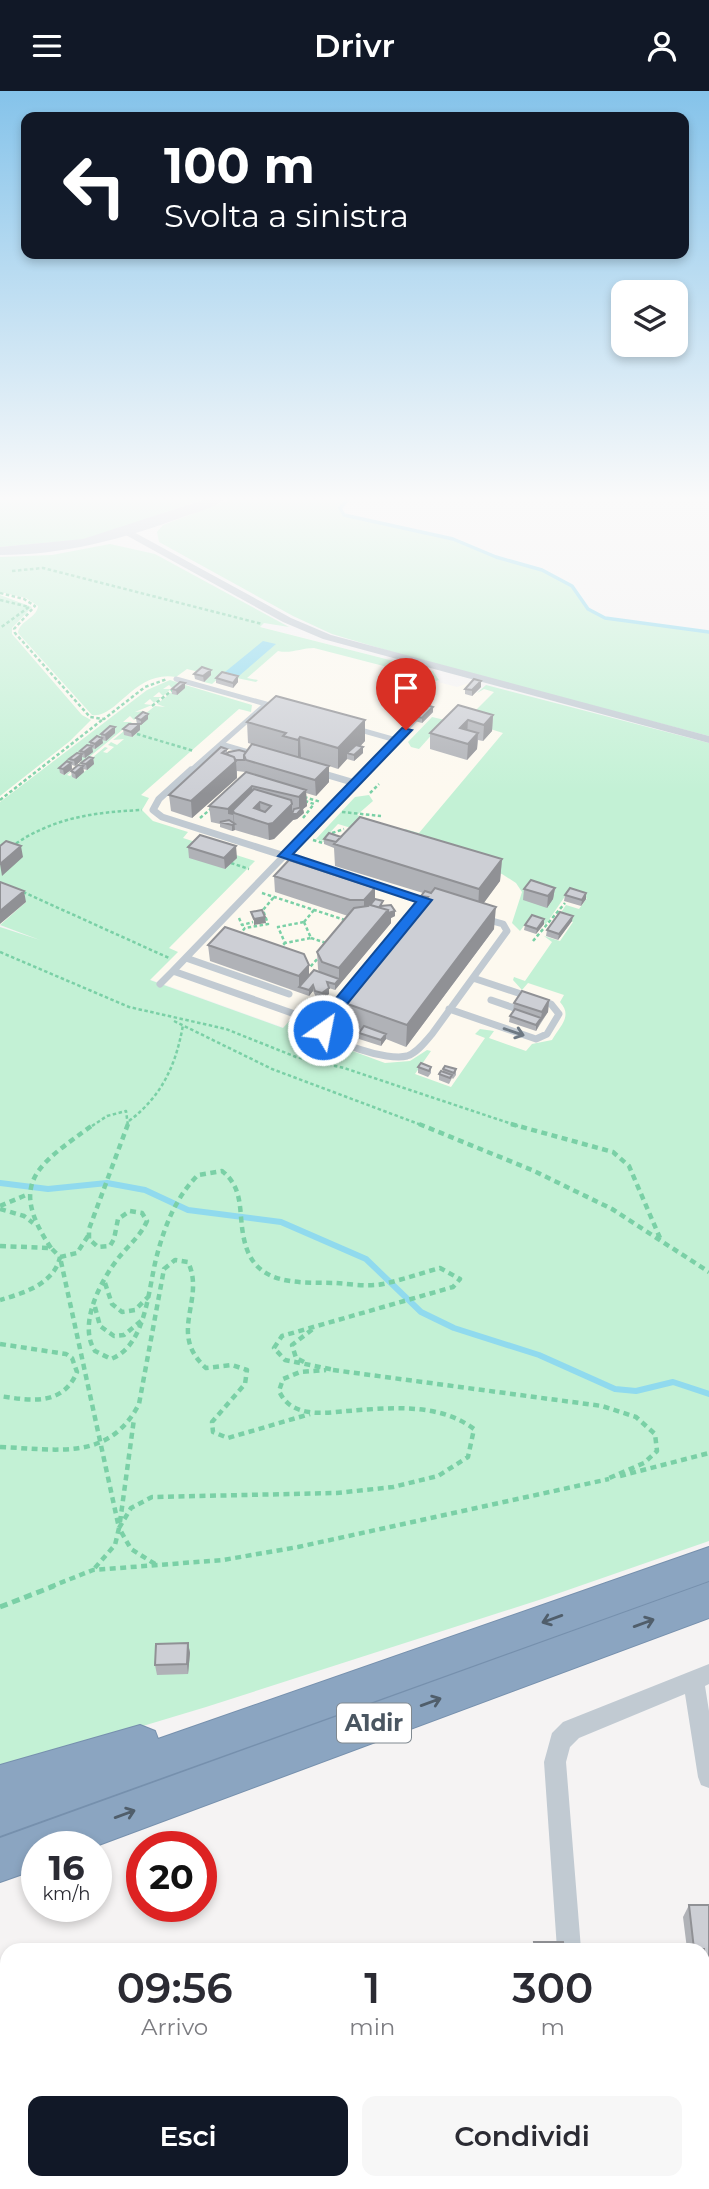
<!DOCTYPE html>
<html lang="it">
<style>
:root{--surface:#fff;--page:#f7f7f7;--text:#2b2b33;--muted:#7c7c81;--accent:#111827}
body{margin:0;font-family:Montserrat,sans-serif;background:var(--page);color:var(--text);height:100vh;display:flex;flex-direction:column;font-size:26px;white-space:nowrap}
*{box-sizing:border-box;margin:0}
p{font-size:23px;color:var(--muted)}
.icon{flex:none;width:38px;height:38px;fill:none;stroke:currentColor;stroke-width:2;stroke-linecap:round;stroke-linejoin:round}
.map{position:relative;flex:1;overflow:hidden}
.details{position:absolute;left:0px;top:1852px;width:710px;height:247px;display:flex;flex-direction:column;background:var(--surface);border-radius:21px 21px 0 0;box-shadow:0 4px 10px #0003}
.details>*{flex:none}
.hud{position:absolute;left:21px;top:21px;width:668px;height:147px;border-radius:14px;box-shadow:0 4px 10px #0003;background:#111827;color:#fff;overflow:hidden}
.fabs{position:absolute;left:611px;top:189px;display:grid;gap:14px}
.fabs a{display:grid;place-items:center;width:77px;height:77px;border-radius:14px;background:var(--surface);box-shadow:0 4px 10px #0003;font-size:35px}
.speed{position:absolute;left:21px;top:1740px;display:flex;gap:14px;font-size:35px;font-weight:700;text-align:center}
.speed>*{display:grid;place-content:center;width:91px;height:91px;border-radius:50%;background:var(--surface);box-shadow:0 4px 10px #0003;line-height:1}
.speed small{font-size:18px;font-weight:400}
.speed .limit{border:10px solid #d22;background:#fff;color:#111}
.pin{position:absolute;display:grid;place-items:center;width:60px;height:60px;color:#fff;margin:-72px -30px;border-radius:50% 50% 50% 0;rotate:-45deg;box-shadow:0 0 7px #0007}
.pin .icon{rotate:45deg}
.me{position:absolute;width:77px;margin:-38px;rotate:33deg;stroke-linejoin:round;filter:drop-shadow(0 0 5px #0008)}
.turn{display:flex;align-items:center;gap:24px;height:147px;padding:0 28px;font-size:32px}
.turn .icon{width:91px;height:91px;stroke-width:2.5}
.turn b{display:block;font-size:49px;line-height:60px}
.eta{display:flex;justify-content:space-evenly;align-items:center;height:119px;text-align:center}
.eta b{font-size:42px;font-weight:600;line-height:49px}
.button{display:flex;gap:14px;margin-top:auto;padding:14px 28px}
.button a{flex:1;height:80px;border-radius:14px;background:var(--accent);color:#fff;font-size:28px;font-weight:600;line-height:80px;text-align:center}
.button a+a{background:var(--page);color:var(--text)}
header{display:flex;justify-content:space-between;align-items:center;height:91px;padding:0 28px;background:var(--accent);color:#fff;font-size:32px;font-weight:600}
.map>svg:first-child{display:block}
</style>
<header><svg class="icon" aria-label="menu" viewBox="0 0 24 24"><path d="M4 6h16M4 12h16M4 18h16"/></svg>Drivr<svg class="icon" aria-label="person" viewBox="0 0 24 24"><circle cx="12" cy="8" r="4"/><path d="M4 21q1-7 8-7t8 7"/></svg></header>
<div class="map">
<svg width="709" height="2098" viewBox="0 0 709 2098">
<rect width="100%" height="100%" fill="#f5f3f3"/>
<path fill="#fdf9ef" d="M42 480 433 580 439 587 438 591 457 596 469 592 481 596 476 602 484 598 494 600 709 657 556 1035 0 834V483Z"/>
<path fill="#c3f1d5" d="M0 409H201L88 448 0 456Z
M229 409H348L340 417 344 425 453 448 496 466 542 479 572 495 588 518 605 527 709 541V645L443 576 332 543 293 525 159 451 157 441 163 434Z
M110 453 155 463 289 536 264 532 260 536 433 580 439 589 426 593 423 591 426 586 314 557C301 557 291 563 278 560L247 587 258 589 256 591 222 584 212 593 204 591 211 584 187 578 176 586C134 579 117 628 92 624L18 542C19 530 37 527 38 515L26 507 0 501V466L52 464Z
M0 504 32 516 12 537V543L82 624 91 629 70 650 0 705Z
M170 589 179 592 172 597 169 594 163 598H171L163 605 159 601 153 606H161L154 612 150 608 144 613 152 614 135 621 144 620 134 629 130 625 123 631H132L77 676 82 669 78 667 60 682 64 684 74 678 67 684 70 685 77 679 72 686 76 687 94 673 80 677 105 656 108 657 103 661 107 662 114 656 108 654 111 651 117 654 124 648 113 649 124 640 132 646 140 639 128 638 134 632 141 634 136 630 155 615 165 616 157 613 182 593 252 614 251 621 239 618 141 704 149 707 142 719 153 730 188 741 183 747 255 770 169 857 178 861 150 889 283 937 291 928 312 937 328 951 385 972 410 970 427 959 431 960 415 983 451 996 485 947 475 943 480 938 494 940 489 947 526 960 532 953 552 949C560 935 573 925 560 911L564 904 528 892 522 899 513 889 514 886 525 890 552 851 544 845 560 850 573 831 558 826 566 814 579 818 587 807 568 801 546 833 529 828 520 840 512 832 522 801 516 792 502 783 338 733 322 750 316 748 355 706 369 704 373 710 357 724 379 731 375 736 400 744 405 738 419 742 503 642 465 630 494 601 484 598 477 602 486 594 709 652V1450L542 1508 206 1616 0 1678V836L40 849 0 834 26 811 0 803V711L147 599Z
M432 626 445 629 419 658 411 656 408 651Z"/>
<path fill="#90daee" d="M263 550 276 553 239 585 225 581Z"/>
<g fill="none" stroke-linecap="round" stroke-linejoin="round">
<path stroke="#90daee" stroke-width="3.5" d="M348 409 340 417 344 424 453 448 496 466 542 479 572 495 588 518 605 527 709 541"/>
<path stroke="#90daee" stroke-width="6" d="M0 1092 48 1098 107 1092 145 1099 188 1119 281 1131 366 1168 421 1221 454 1237 539 1264 615 1298 636 1300 673 1291 709 1303"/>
<defs>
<path id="motorway" d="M709 1456V1490L0 1745V1674L140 1634 155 1640 158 1648Z
M709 1491V1527L96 1755H37V1778L0 1791V1747Z"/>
</defs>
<use href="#motorway" stroke="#7690ad" stroke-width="2"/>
<path stroke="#7ad0a6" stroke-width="2.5" stroke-dasharray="3.5 2.5" stroke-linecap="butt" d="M12 480 43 477 262 533
M0 502 24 508 35 515 14 538 15 542 90 626 104 628 145 596 167 588
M0 509 29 516 0 537
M152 615 174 598
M137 643 194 660
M370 702 379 693
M304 706 321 711
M0 709 102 629
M342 721 381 725
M200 727 213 716
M303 727 314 713 305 710
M313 749 323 752 332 742 344 738
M11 756C51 727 94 721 142 719
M231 772 249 778
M23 801 169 867
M262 802 348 830
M239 827 242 834 253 831
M304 831 314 819
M304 831 311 847 285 852 278 836Z
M239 844 245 837 268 833 263 819 274 806
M311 847 329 853
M533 850 565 812
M279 858 285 852
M0 861 129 916 226 938 296 966 344 977 518 1035
M305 875 310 876 320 865
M307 909 325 911
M174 930 272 978 424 1035
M129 1030C162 1005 176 974 183 934
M92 1035 107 1025 126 1020 128 1035"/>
<path stroke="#7ad0a6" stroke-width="4.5" stroke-dasharray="6 4.5" stroke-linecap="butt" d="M128 1033 89 1138V1148L98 1156 110 1155 114 1148 118 1128 130 1120 142 1122 147 1130C141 1144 130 1153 120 1165 102 1187 77 1233 95 1260L111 1268C147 1254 148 1197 157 1164 165 1134 176 1106 198 1084L222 1080C245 1098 238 1122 244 1148 254 1196 297 1191 335 1192 350 1193 368 1196 383 1193 402 1189 421 1182 440 1177L460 1188 453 1196 282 1245 274 1257 285 1269 335 1279
M419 1033 532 1079 612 1118 709 1181
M511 1033 613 1061 629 1075 660 1147
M0 1115 26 1104
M0 1118 24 1125 33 1132
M88 1145 77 1162 60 1166 119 1437 115 1454 93 1479
M0 1155 51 1157 60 1166C54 1193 24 1202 0 1209
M51 1157C6 1090 40 1073 94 1033
M105 1192 112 1213 122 1221 135 1219 149 1205
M95 1216 100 1235 114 1245 124 1244 141 1230
M0 1253 66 1263 72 1267 77 1281C63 1315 31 1310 0 1305
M304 1271 296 1267 292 1254 314 1237
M333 1279 602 1315 636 1326 655 1343 657 1360 644 1372 607 1388
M0 1356C56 1358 109 1371 139 1313L164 1178 175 1169 188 1171C206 1209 167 1242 206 1277L232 1274 247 1279 245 1293 212 1331 213 1341 228 1347 310 1323
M620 1385 709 1362
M120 1431 134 1328
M155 1473 131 1458 119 1437 131 1417 152 1406 337 1402 393 1396 438 1385 468 1366 474 1338C438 1311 389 1317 347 1320 335 1321 321 1323 309 1321 295 1319 285 1313 279 1300L283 1288 300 1281 326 1279
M50 1496 93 1479 223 1469 298 1456 609 1388"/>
<path stroke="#7ad0a6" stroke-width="5" stroke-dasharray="8 5" stroke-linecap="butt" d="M0 1516 54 1495"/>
<path stroke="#c1cad2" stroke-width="5" d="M176 588 266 613
M357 638 396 649
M221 653 255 663
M189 681 266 613 277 616
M365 681 421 623"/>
<path stroke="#c1cad2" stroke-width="7" d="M191 679 159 708 153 719 162 726 429 811
M367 679 173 880 323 933C328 953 388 970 407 965 417 962 425 951 432 943L507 840 503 833 485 828
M321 682 355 692
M186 867 289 903
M160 893 173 880
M491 909 517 918
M449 918 536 948 547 943 559 923 551 913 473 887
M323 933 425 809"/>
<path fill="#c1cad2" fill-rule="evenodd" d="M124 439H130L291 527 331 544 709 645V652L323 548 283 531 124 443Z
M709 1573V1593L705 1595 709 1620V1697L701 1694 698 1686 685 1603 579 1647 570 1656 566 1671 581 1858H557L544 1671 552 1642 563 1631Z"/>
<path fill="#c1cbd6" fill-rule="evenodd" d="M203 409H223C213 418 196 421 183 426 123 448 64 464 0 464V456L83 448Z"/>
<use href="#motorway" fill="#8ba5c1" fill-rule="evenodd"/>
</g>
<path fill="#b0b2b7" d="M194 583 211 584 204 591 195 588Z
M216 587 238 591 233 597 216 592Z
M481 596 472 605 465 603V598Z
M185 597 177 604 172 603V598Z
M413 613 433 616V621L422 632 404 627V625L391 622V616Z
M458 614 493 624 492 640 483 650 478 649 477 658 467 669 430 658V642Z
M136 627 148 628 141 634H140V639L132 646 124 644 123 638 137 633Z
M365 629V650L360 655 363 662 354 670 347 668 338 678 329 675V691L316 705 306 702 307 715 303 718 304 722 297 728 293 729 274 748 269 749 235 739 232 740 220 736V733L211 731 209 715 245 682V681L237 680V687L192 727 171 720 169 704 227 658V663L246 661 265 657 248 652 247 631Z
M115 642 106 650 102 649 103 652 95 658 92 657 93 661 85 667 82 666V669L75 675 72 674V678L64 684 60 682 59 677 70 671 69 668 80 663V660L90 655V651L101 647V643Z
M93 667 94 673 87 679 83 678 84 681 76 688 72 686 71 680 82 675 81 672Z
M341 746 502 768 500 790 483 812 494 838 406 956 386 948 381 955 359 948V942L361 940 342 933 341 904 350 901 421 815V805L423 802 335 775 334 757 324 753V748Z
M188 756 237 767 225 778 189 767Z
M274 785 375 808 395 825 391 827V832L335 899 329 897V903L322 908 316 906 313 900 309 905 210 870 208 854 309 885 319 881 318 878 317 861 348 825 275 801Z
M555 797 553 808 547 817 523 809 524 798Z
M565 804 586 808 581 815 564 810Z
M572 830 558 849 546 845 547 839Z
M544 833 536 843 524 839 525 834Z
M549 909 548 921 536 940 509 931 510 925 513 920 514 912Z
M418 976H431V982L428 986 418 982Z
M443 978H456V984L453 988 452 987 449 993 439 989V983L443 980Z
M188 1552 190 1562 188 1583 157 1584 155 1574Z
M689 1814H709V1953H704V1858H687L683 1826Z"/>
<path fill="#909195" d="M211 579V584L204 591 203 585Z
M238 585V591L233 597V592Z
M481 590V596L472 605V599Z
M185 592V597L177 604 176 599Z
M433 616V621L422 632V627Z
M148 623V628L141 634V629Z
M493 624 492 640 483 650 484 634Z
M365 629V650L352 664 347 662V668L338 678V657Z
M468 629 467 645 460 637Z
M140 633V639L132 646 131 641Z
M115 636V642L106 650 105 644Z
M478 642 477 658 467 669 468 653Z
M300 646 301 667 298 670V649Z
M102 647 103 652 95 658V653Z
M92 655 93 661 85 667 84 661Z
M363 656V662L354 670V664Z
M82 663V669L75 675 74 669Z
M93 667 94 673 87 679 86 673Z
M236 670 237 687 192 727 191 710Z
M71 672 72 678 64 684 63 678Z
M83 675 84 681 76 688 75 682Z
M329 675V691L316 705 315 689Z
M252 695 253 705 233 719 235 739 232 740V734H234L233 724 228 723V718Z
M306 699 307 715 303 718 304 722 297 728 293 729 274 748 269 749 268 733 292 713V723L299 720V706Z
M260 711 261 728 254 717Z
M21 755 23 766 2 785 0 773Z
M236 755 237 767 225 778 224 767Z
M502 768 500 790 478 820 479 798Z
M375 797V814L368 815 367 813 366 823H364V809Z
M555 797 553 808 547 817 548 805Z
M24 800 26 811 0 833V820Z
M586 802V808L581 815 582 809Z
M496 816 494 838 406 956 407 934Z
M388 819 395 820V825L391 827V832L335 899V893L339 888V877Z
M573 825 572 830 558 849 559 843Z
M265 826 266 832 254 834V828Z
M544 828V833L536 843 537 838Z
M309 874V891L299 896V902V885Z
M313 894V900L309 905V899Z
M329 897V903L322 908V902Z
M549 909 548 921 540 932 542 921Z
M541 927 540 932 536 940V934Z
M386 943V948L381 955V949Z
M188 1552 190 1562 188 1583 187 1573Z
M25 2091H33L32 2098H25Z"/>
<path fill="#cdcfd5" stroke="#909195" stroke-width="2" fill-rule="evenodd" d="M202 576 211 579 203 585 194 583Z
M222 581 238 585 233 592 216 587Z
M474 588 481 590 472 599 465 598Z
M180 591 185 592 176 599 172 598Z
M276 605 365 629 338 657 300 646 298 649 283 645 286 642 247 631Z
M399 608 413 613 416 611 433 616 422 627 404 622 408 616 404 620 391 616Z
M458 614 493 624 484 634 468 629 460 637 478 642 468 653 430 642Z
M143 621 148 623 141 629 136 627Z
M129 633H140L131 641 123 638Z
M110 635 115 636 105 644 101 643Z
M97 645 102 647 95 653 90 651Z
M252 653 329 675 315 689 246 669 244 664Z
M87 654 92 655 84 661 80 660Z
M356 654 363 656 354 664 347 662Z
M221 656 227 658 222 662 234 666 236 670 191 710 169 704Z
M239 659 246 661 244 664V669H235L234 666 226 663 229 661Z
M77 662 82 663 74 669 69 668Z
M89 666 93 667 86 673 81 672Z
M67 670 71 672 63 678 59 677Z
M78 674 83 675 75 682 71 680Z
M246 681 306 699 299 706 252 695 228 718 209 715Z
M254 698 291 709 292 713 273 732 268 733 234 722 233 719ZM260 711 271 715 265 721 254 717Z
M303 716 297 723H292L294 718Z
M360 726 502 768 479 798 334 753Z
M229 729 235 733 232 734 220 731Z
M329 742 341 746 336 751 324 748Z
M200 744 236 755 224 767 188 756Z
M6 750 21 755 0 773V755Z
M289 769 375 797 364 809H350L274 785Z
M531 789 555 797 548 805 524 798Z
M0 791 24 800 0 820Z
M435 797 496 816 407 934 342 911 346 906 341 904 345 899 350 901 428 806 421 805 425 800 431 802Z
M570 797 586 802 582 809 565 804Z
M375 808 383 810 380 815 391 814 395 820 388 822V819L370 814Z
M367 813 388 819 339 877 322 871 317 861 354 817 368 815Z
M262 819 265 826 254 828 251 821Z
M560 821 573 825 559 843 547 839Z
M532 824 544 828 537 838 525 834Z
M225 836 304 863 309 874 299 885 208 854Z
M314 879 339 888 335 893 327 891 329 897 322 902 315 900 313 894 309 899 299 896Z
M522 900 549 909 542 921 514 912Z
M515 918 541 927 536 934 510 925Z
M364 935 386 943 381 949 359 942Z
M421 972 431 976 429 980 418 976Z
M445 975 456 978 454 982 443 978Z
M441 980 452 984 450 987 439 983Z
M188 1552 187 1573 155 1574 156 1553Z
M689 1814H709V1865H704V1858H694Z
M534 1851H563L564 1858H535Z
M482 1856 504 1858H482Z
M704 1869H709V1946H704Z
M0 2077H7V2091H25V2098H0Z"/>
<defs><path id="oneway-shaft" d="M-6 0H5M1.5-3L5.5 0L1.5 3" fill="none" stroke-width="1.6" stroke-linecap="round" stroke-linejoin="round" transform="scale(1.75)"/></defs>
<use stroke="#6e7983" href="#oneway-shaft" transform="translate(514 941) rotate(19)"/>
<g stroke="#505e6b">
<use href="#oneway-shaft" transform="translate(552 1528) rotate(160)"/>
<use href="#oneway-shaft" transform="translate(644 1532) rotate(-20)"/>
<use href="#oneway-shaft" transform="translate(431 1611) rotate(-20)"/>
<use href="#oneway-shaft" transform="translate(125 1723) rotate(-20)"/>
</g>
<linearGradient id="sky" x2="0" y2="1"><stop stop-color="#85c3ea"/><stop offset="0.58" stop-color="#fafafa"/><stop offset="1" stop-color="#fafafa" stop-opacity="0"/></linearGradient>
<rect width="709" height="703" fill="url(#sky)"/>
<path fill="#1a73e8" stroke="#114b97" stroke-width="2" d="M402 637 412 639 293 763 432 809 330 934 328 942 323 943 316 939 317 930 416 811 278 765Z"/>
<g text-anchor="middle" stroke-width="7" stroke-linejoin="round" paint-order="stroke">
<rect fill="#fff" stroke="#808990" stroke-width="2" x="337" y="1612.5" width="74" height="39" rx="5"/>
<g font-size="23" font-weight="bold" fill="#4a5661">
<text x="374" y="1640">A1dir</text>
</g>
</g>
</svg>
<div class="fabs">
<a><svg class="icon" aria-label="layers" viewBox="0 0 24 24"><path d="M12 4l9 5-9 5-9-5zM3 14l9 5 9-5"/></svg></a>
</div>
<div class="speed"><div>16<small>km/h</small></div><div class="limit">20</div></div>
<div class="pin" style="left:406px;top:639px;background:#d93025"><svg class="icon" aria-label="arrive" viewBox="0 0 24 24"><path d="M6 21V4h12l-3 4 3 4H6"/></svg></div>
<svg class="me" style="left:323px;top:939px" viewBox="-20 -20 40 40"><circle r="17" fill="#1a73e8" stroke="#fff" stroke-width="3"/><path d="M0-11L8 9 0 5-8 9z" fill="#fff"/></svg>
<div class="hud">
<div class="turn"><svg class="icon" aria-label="left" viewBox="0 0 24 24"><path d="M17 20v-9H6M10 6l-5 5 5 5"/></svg><div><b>100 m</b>Svolta a sinistra</div></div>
</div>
<section class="details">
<div class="eta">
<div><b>09:56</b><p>Arrivo</p></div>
<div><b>1</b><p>min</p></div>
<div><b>300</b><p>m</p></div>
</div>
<div class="button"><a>Esci</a><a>Condividi</a></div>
</section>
</div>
